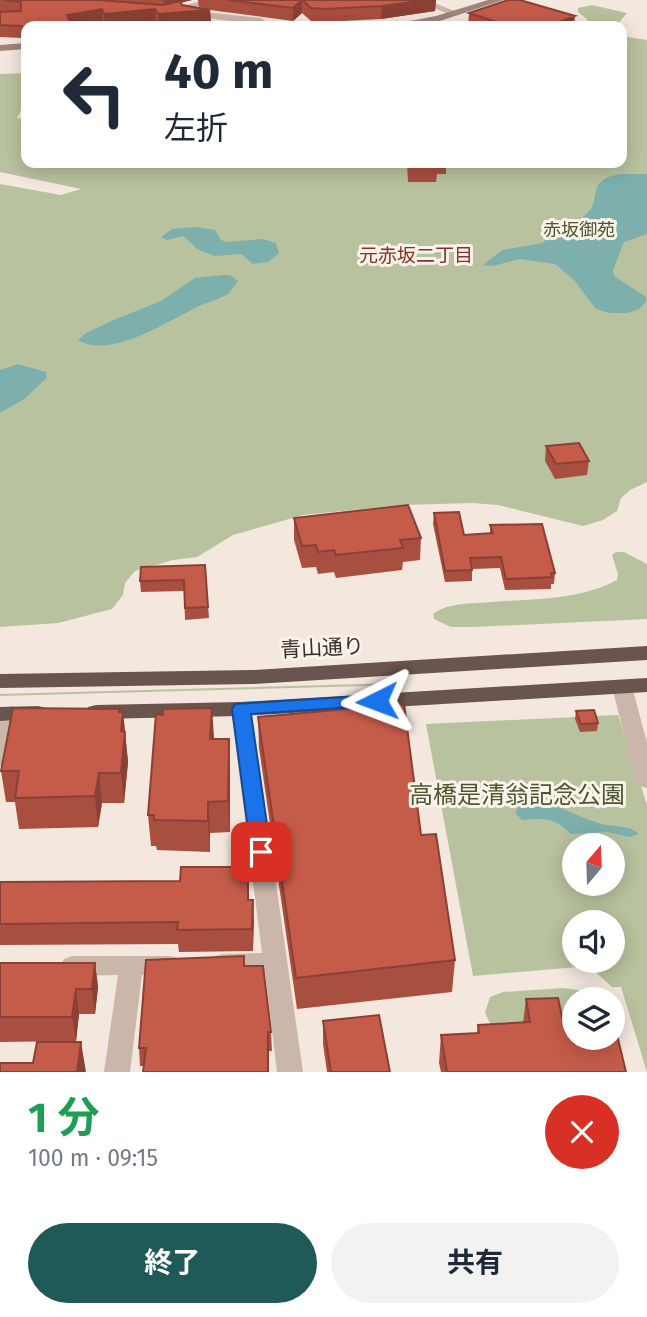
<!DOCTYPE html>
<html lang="ja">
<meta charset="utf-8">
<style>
:root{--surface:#fff;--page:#f2f2f3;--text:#1f2937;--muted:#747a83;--accent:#1f5a59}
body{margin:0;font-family:"Fira Sans","Noto Sans JP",sans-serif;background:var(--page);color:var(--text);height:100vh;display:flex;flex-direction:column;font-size:26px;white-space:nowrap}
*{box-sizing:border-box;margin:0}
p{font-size:23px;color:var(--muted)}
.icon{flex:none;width:38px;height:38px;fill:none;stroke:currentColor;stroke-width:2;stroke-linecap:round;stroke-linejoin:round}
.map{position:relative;height:1072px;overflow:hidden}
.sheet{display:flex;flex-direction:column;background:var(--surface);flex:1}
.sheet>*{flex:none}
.hud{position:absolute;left:21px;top:21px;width:606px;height:147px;border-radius:14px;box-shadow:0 4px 18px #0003;background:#fff;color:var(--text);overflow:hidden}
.needle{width:46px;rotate:19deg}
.fabs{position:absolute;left:562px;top:833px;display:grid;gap:14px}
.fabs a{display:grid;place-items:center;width:63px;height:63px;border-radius:50%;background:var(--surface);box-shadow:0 4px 18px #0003;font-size:35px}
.pin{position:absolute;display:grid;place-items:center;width:60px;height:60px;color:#fff;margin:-30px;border-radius:14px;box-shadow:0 4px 10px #0006}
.me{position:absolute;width:77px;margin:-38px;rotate:267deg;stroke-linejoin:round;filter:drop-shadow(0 0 5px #0008)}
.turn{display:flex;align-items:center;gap:24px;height:147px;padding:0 28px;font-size:32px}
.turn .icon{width:91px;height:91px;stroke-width:2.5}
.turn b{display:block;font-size:49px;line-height:60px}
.round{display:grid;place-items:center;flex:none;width:74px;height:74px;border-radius:37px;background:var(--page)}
.summary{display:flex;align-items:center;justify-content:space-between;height:119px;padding:0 28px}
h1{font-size:42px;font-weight:700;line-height:52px;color:#1e9e55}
.button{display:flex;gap:14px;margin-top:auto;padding:14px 28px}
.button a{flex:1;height:80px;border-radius:42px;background:var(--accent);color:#fff;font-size:28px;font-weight:700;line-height:80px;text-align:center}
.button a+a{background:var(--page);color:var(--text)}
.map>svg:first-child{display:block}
</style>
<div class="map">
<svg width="647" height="1072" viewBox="0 0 647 1072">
<rect width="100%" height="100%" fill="#f3e7de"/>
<path fill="#b9c29e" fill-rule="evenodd" d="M592 5 627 13 616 26H588L587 19 578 12V8Z
M621 36 647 40V482L630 490 621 498 617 511 603 520 583 526 498 505 472 503 401 505 303 515 233 535 197 557 173 560 135 571 125 583 123 595 112 609 58 623 0 627V184L61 195 81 189 0 172V74L26 73V100L17 118 26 119V163H621Z
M616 552H624L647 564V619L473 627H451L434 619 433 614C449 602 472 604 492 602 532 599 581 600 617 580L618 574 612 555Z
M402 683 403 685 0 696V694Z
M618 715 647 805V1072L621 987H612L589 966 473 976 426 724ZM574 845H612V884H574ZM574 922H612V961H574Z
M563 988 578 990 589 999H574V1027L491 1025 485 1013 490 997 503 992Z"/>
<path fill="#7db0ad" d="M622 174H647V234L624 242 613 270 614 276 646 297V302L638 310 627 313H609L596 309 574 280 555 264 520 259 493 266 483 265 502 250 543 243C553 224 569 227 584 216 605 202 582 179 622 174Z
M195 227 215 230 221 240 227 242 263 239 276 243 279 253 268 262 253 264 241 254 215 256 197 249 183 236 167 240 161 237 172 229Z
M224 275H230L238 281 228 294C219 299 208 302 199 306 168 321 111 360 78 340L86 333 116 319 161 301 195 278Z
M18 364 46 372 47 378 24 399 0 413V370Z
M533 801C557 803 579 818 602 824 615 827 629 825 639 834L630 837 608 832 571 834C553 817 546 818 522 820L515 813 520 805Z"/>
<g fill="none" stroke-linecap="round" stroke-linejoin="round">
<path fill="#cbb6aa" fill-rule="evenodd" d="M204 0H222L169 14 164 11Z
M413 0H427L462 14 454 16Z
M186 10 261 18 272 26 183 15V11Z
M622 680 629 682 632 687 647 742V788L640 786 636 781 612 687 615 682Z
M241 702 248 704 251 709 303 1072H277L265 972H223L215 970 211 963 215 956 223 954 262 953 231 709 234 704Z
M11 706 18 708 21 713 10 759 7 764 0 766V717L4 708Z
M72 956H170L178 958 182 965 178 972 142 975 130 1072H104L118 975 72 976 64 973 60 966 64 959Z"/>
<path fill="#9f857b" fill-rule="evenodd" d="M488 0H503L437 22 384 26 436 16Z
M26 43V49L0 51V45Z"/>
<path fill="#6a544e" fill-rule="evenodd" d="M647 646V660L252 684 0 688V674L252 670Z
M647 678V692L241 716 96 719 88 717 85 712 88 707 96 705 241 702Z
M38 706 46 708 49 713 46 718 0 721V707Z"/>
</g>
<path fill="#a94f40" d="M0 0H192L181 3 182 5 199 8 198 0H436L435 11 381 19 324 22 311 21 302 13 293 21 210 10 211 22 166 26H158L156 22 105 26 103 22 26 26V41L22 38 0 37Z
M469 13 574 26H468Z
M407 163H446V174H437L436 182H408Z
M546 446 589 461 587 475 555 479 545 461Z
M434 513 464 535 490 534V525L555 573 554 584H551V589L505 590 500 568 472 569V581L445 582 433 524Z
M294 518 421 538 420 560 403 562 402 570 336 578 334 572 318 574 316 567 302 568 294 540Z
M205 565 209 618 185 620 184 591 141 592 140 581Z
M576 711 598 723 597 731 580 732 575 719Z
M120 712H123L128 762 124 803H102L98 827 19 829 15 802H6L1 771Z
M258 717 421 835 455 960 452 992 297 1009 259 748Z
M214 739H229L230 770V832L210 833V852L157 850 156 846H151L148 815Z
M248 867 249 900H253V951L179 952 178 944 0 945V882L180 881Z
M0 963H95L98 987 95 1014H79L76 1041 0 1042Z
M245 966 271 1032 272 1051H269V1072H143V1066H140L139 1048Z
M526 999 563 1021 626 1072H441L439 1063 441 1035 477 1033 478 1025 523 1023Z
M323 1021 390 1072H327L323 1044Z"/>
<path fill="#8a4034" d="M163 0H192L164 6Z
M302 0V13L293 21V8Z
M428 0H436L435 11 381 19 382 6Z
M102 9 103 22 78 26H68L67 15Z
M155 9 156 22 105 26 104 14Z
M210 10 211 22 159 26 158 14Z
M575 16 574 26H549Z
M212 708 214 738 212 770 210 739Z
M120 709 121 724 123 712 128 762 124 803 121 773Z
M229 739 230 770V832L228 801Z
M99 773 102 803 98 827 95 796Z
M208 802 210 833V852L208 821Z
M253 900 254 921 253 951 252 929Z
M95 963 98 987 95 1014 92 989Z
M76 989 79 1014 76 1041 72 1017Z
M81 1042 86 1072H77Z"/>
<path fill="#c55c4a" stroke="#8a4034" stroke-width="2" d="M4 0H98L163 5 180 1 182 5 210 10 158 14 155 9 104 14 102 9 67 15 72 26H26V29L21 26 0 25V12L21 11V2Z
M228 0H428L382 6 324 9 311 8 302 0 293 8Z
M508 0H520L575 16 549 26H509L469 13Z
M408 163H437V165H409Z
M579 443 589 461 556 464 546 446Z
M408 505 421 538 400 540 403 548 336 555 334 550 318 552 316 545 302 546 294 518Z
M459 512 464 535 493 533 490 525 542 524 555 573H551L552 577 506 579 501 557 470 558 472 570 445 571 434 513Z
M205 565 208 607 185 608 184 580 140 581 141 567Z
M404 704 421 835 436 834 455 960 296 978 258 717Z
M13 708 120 709 119 712H123L121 731 125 732 121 773H99L95 796 15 798 19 771H1Z
M212 708 210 739H229L228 801 208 802V821L154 820V815H148L156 714 163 715V709Z
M594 710 598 723 581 724 576 711Z
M181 867H248V900H253L252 929 177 930 178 922 0 924V882L180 881Z
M244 956V966H263L271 1032H268V1072H143L146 1048H139L146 960Z
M0 963H95L92 989H76L72 1017H0Z
M558 998 563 1021 574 1020V1038H612L613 1018 626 1072H447L441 1035 479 1033 478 1025 530 1022 526 999Z
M379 1015 390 1072H331L323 1021Z
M37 1042H81L77 1072H0V1063H33Z"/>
<path fill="#1a73e8" stroke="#114b97" stroke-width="2" d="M377 695 384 697 386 701 384 705 251 714 271 852 268 858 261 860 254 858 251 852 232 709 235 704Z"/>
<g text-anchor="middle" stroke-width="6" stroke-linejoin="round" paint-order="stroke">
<g font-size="18" fill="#4b572d" stroke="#faf2eb">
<text x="579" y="236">赤坂御苑</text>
</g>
<g font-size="19" fill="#873123" stroke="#faf2eb">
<text x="416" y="262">元赤坂二丁目</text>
</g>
<g font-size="21" fill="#392d2a" stroke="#faf2eb">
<text transform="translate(322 648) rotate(-3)" y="7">青山通り</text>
</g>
<g font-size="24" fill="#4b572d" stroke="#faf2eb">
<text x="517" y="803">高橋是清翁記念公園</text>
</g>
</g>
</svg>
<div class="fabs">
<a><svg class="needle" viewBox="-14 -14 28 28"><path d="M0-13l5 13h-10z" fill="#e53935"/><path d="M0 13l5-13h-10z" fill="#747a83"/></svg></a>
<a><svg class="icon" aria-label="sound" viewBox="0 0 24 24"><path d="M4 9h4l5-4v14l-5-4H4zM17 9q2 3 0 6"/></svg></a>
<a><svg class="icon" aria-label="layers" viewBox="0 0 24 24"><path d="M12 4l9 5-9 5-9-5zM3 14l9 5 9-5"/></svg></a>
</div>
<div class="pin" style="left:261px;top:852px;background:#d93025"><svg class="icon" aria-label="arrive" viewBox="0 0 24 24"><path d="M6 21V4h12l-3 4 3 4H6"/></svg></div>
<svg class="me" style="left:377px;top:701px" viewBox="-20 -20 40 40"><path d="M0-17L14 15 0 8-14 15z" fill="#1a73e8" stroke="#fff" stroke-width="4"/></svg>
<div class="hud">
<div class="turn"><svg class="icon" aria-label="left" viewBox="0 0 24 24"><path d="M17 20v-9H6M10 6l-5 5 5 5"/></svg><div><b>40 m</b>左折</div></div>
</div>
</div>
<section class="sheet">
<div class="summary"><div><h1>1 分</h1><p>100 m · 09:15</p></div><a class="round" style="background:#d93025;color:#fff"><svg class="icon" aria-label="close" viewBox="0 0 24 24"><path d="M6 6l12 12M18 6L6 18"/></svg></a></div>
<div class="button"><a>終了</a><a>共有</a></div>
</section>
